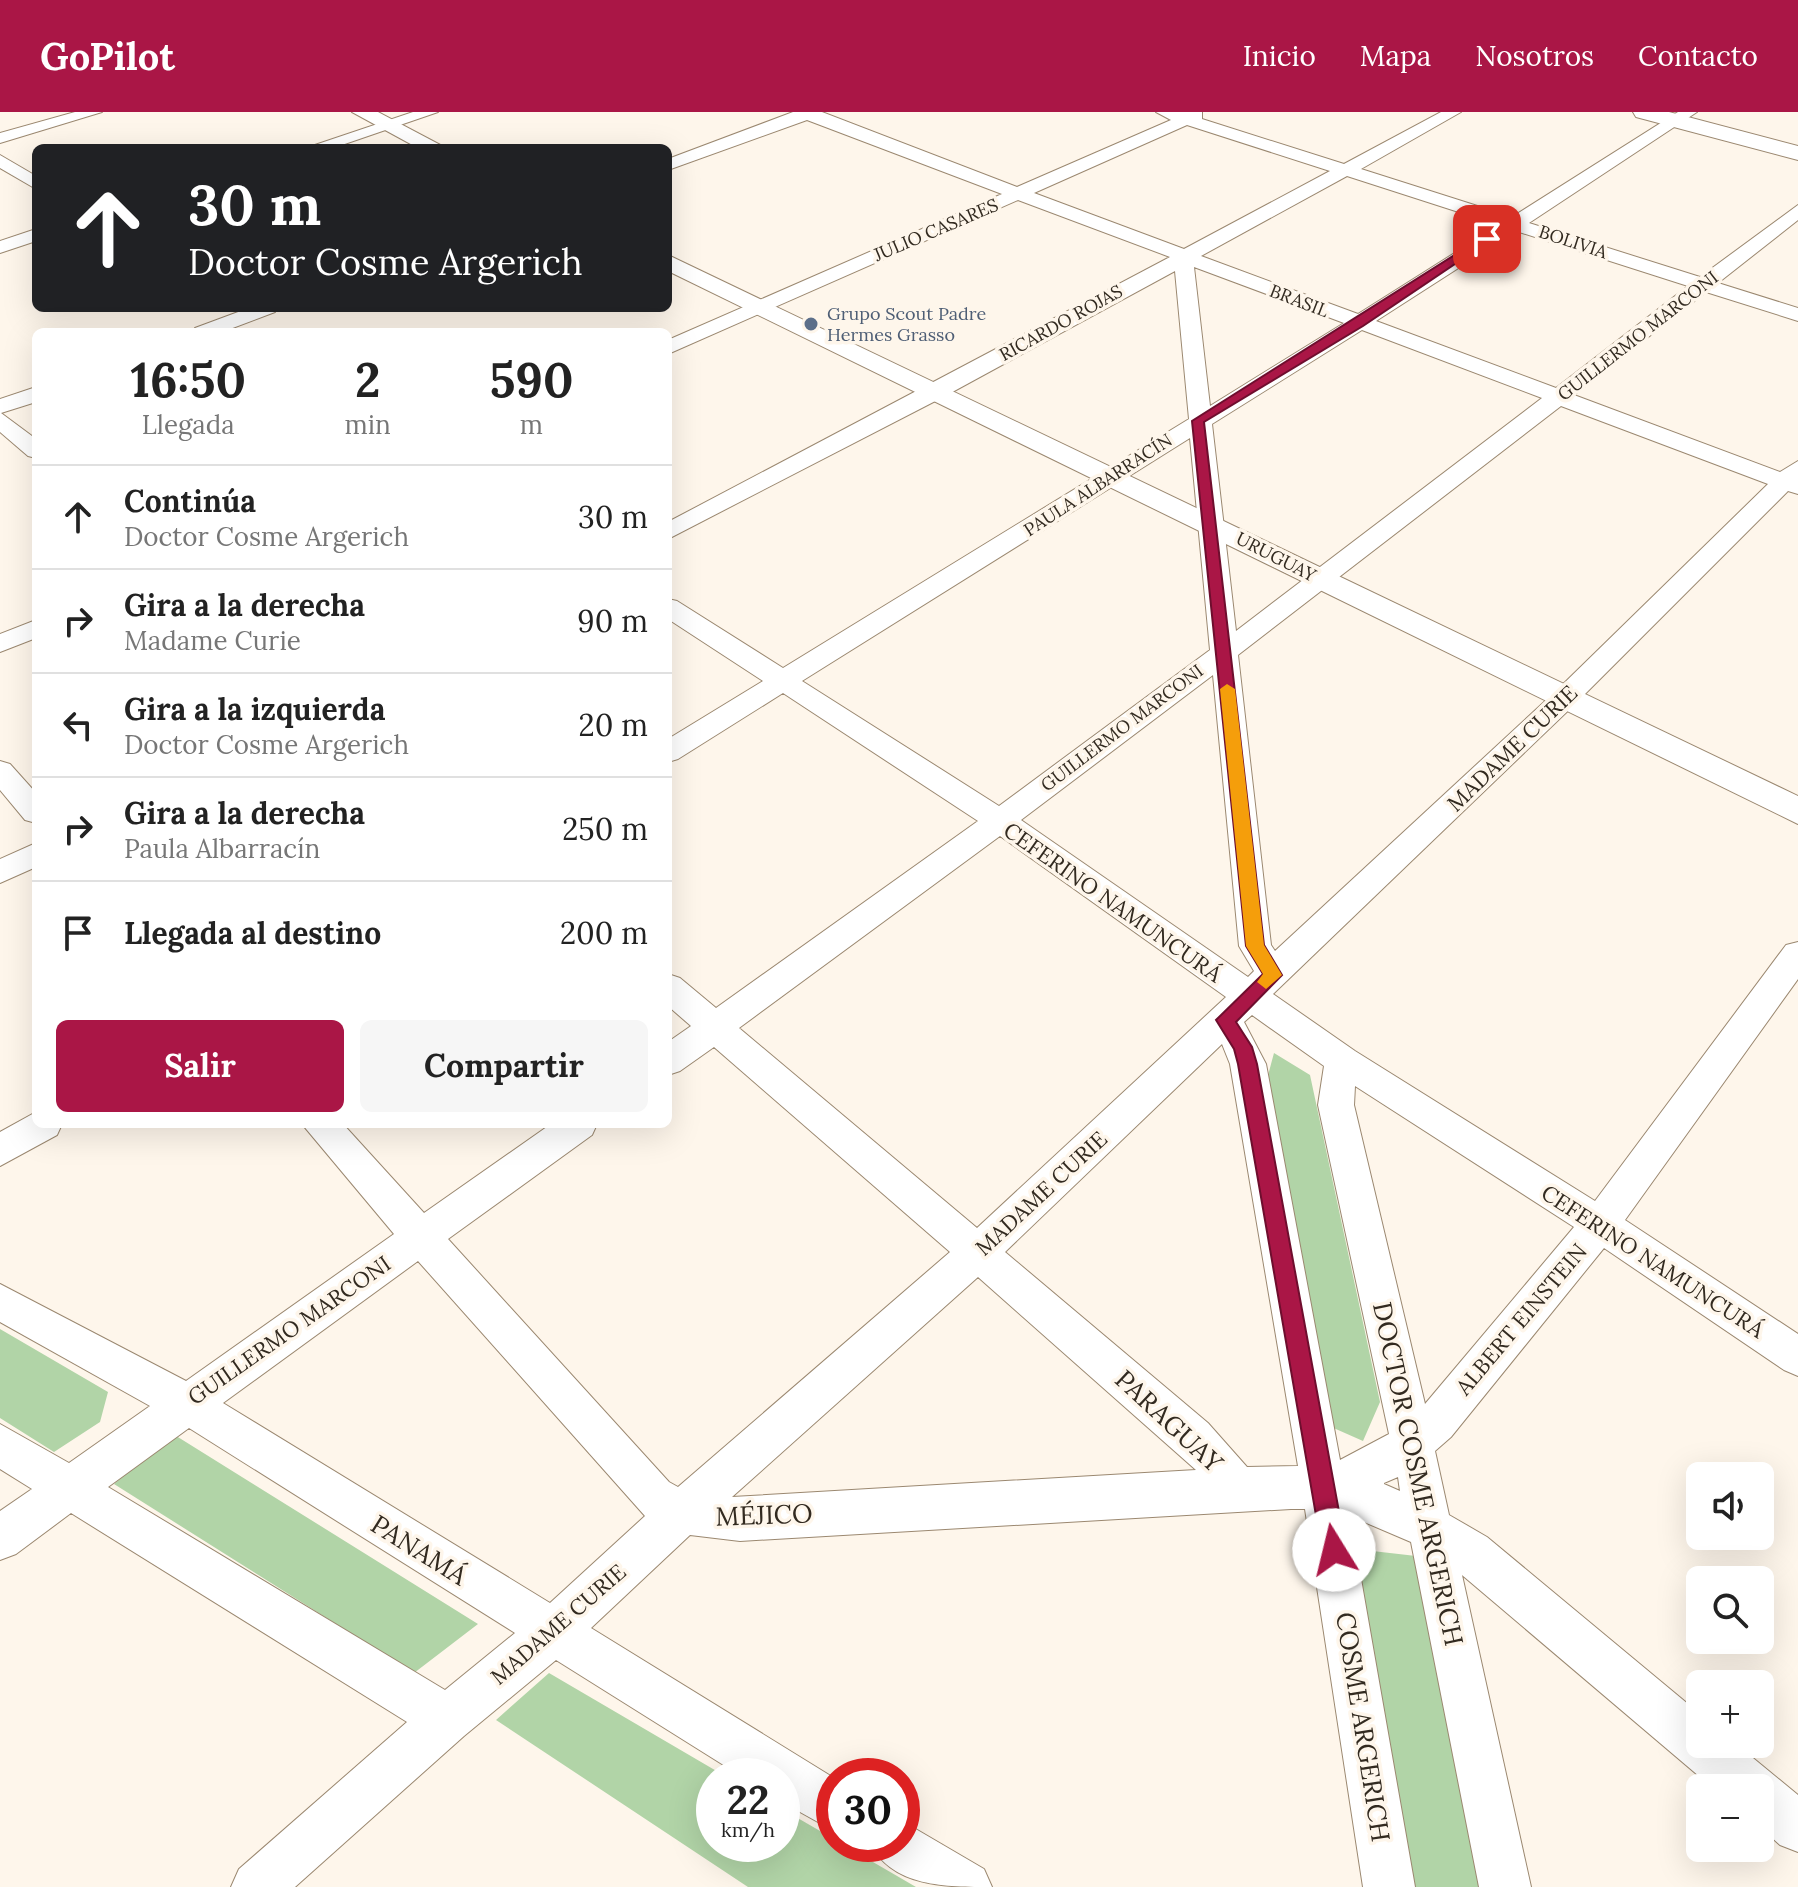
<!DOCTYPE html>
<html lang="es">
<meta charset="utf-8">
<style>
:root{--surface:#fff;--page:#f6f6f6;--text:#222;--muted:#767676;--line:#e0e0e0;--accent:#aa1646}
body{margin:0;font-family:Lora,serif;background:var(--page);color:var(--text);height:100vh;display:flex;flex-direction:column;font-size:30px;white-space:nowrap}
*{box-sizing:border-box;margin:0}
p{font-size:26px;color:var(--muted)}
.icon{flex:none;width:44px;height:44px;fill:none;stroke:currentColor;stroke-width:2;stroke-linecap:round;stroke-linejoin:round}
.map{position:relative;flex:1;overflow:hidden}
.details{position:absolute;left:32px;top:216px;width:640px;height:800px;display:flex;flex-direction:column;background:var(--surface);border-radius:12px;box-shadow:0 8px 32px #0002}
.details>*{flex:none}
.top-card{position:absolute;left:32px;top:32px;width:640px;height:168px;border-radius:12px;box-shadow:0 8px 32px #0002;background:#202124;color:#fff;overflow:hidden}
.controls{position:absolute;left:1686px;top:1350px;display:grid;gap:16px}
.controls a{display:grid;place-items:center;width:88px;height:88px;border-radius:12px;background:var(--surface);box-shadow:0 8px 32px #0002;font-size:40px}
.speed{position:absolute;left:696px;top:1646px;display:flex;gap:16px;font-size:40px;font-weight:700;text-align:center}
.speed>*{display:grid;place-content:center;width:104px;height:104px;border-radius:50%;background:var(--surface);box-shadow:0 8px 32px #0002;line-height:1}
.speed small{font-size:20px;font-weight:400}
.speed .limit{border:12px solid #d22;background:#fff;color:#111}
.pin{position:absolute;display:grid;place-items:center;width:68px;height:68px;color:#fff;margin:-34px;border-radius:16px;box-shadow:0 4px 12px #0006}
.me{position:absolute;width:88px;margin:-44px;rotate:351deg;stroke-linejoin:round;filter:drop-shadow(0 0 6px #0008)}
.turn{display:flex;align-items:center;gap:28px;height:168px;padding:0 24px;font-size:36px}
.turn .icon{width:104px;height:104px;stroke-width:2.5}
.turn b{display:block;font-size:56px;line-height:68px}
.eta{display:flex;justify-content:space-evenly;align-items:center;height:136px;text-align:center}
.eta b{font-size:48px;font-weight:700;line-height:56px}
.cta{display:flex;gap:16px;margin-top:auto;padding:16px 24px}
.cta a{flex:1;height:92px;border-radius:12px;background:var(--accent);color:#fff;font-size:32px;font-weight:700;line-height:92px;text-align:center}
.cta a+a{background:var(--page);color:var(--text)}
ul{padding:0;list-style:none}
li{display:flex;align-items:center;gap:24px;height:104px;padding:0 24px;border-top:2px solid var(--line)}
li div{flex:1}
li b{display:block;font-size:30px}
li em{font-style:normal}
header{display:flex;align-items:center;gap:48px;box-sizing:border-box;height:112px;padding:0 40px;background:var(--accent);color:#fff}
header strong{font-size:38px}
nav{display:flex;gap:44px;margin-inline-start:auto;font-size:28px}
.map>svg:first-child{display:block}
</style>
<header>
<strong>GoPilot</strong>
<nav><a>Inicio</a><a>Mapa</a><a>Nosotros</a><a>Contacto</a></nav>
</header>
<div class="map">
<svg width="1798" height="1775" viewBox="0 0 1798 1775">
<rect width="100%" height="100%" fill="#fef6eb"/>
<path fill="#b1d4a7" d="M1274 941 1310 963 1380 1290 1363 1329 1329 1314 1264 978Z
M0 1217 108 1280 100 1310 54 1340 0 1306Z
M173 1322 478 1512 414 1561 114 1372Z
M1355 1437 1416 1444 1490 1775H1414Z
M549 1561 725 1664H714V1732H782V1697L834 1727V1732H842L916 1775H748L496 1608Z"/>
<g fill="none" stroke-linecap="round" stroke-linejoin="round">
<defs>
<path id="minor" d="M75 0H102L0 31V21Z
M413 0H438L333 36H306Z
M793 0H822L1017 75 1171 8 1156 0H1202V7L1344 52 1441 0H1461L1361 57 1512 105 1678 0H1697L1529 111 1700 165 1798 93V108L1718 171 1798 196V209L1706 180 1574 283 1780 360 1798 349V382L1788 379 1575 592 1273 882 1355 939 1595 1089 1786 833 1798 830V867L1625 1108 1798 1222V1264L1784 1258 1604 1136 1451 1325 1435 1339 1449 1403 1487 1425 1700 1602V1632H1736L1798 1683V1740L1780 1733 1760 1715V1676H1713L1462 1463 1531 1775H1479L1411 1430 1350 1404 1415 1775H1363L1305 1397H1291L740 1429 690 1423 591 1516 834 1666V1719L782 1690V1664H741L556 1548 464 1624 295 1775H231L239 1757 407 1610 71 1401 16 1442 0 1448V1399L32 1377 0 1357V1312L69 1351 150 1294 0 1210V1172L186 1269 394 1122 302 1012H343L424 1101 551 1012H597L592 1023 448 1127 669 1370 678 1375 950 1140 714 935 680 959 668 963V930L691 914 668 894V862L680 866 716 896 978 709 783 581 678 647 668 650V627L763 569 668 507V487L677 489 783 556 1189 307 1175 159 945 284 668 427V410L1170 145 1018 88 668 242V228L1002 82 807 8 668 58V47ZM1187 13 1330 59 1184 137 1034 81ZM1347 64 1499 113 1358 202 1201 144ZM1516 119 1688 174 1556 276 1376 209ZM1194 155 1344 211 1210 294ZM1362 218 1542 286 1236 519 1212 312ZM1561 294 1768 372 1555 580 1275 839 1271 833 1238 543ZM1190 326 1210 538 999 694 802 569ZM1213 563 1239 834 1254 859 1248 865 1021 708ZM1000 724 1226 885 977 1116 739 916ZM1252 903 1324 954 1318 993 1389 1322 1340 1348 1266 952 1244 910ZM1222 932 1230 952 1298 1354 1247 1355 1208 1311 1005 1140ZM1355 974 1574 1115 1425 1292 1354 993ZM418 1149 645 1404 550 1491 223 1291ZM978 1165 1196 1358 732 1385ZM189 1316 515 1521 445 1578 108 1375ZM1398 1365 1400 1379 1384 1372V1371Z
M0 43 36 64V77L0 56Z
M36 117V129L0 141V129Z
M249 196H278L275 200 222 220H192L195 216Z
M36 275V290L1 301 36 327V346L28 344 0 320V287Z
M36 508V526L0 540V522Z
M0 649 10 652 36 681V711L25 708 0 678Z
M36 731V755L0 771V747Z
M36 1000V1012H62L57 1023 0 1054V1020Z
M902 1709 984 1757 992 1775C946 1775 892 1775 871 1732H902Z"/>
<path id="tertiary" d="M352 0H378L446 36H418Z
M668 143 1798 684V712L668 159Z"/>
<path id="secondary" d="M1633 0H1669L1798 34V48L1636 5Z"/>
</defs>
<use href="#minor" stroke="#9b8870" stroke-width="2"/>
<use href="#tertiary" stroke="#9b8870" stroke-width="2"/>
<use href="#secondary" stroke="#9b8870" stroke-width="2"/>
<use href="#minor" fill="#fff" fill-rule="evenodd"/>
<use href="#tertiary" fill="#fff" fill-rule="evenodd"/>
<use href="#secondary" fill="#fff" fill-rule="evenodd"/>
</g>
<path fill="#aa1646" stroke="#6e0e2e" stroke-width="2" d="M1483 125 1492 127 1363 214 1204 310 1264 833 1282 863 1236 910 1252 935 1257 952 1346 1438 1342 1447 1334 1450 1326 1447 1322 1438 1238 952 1234 937 1216 908 1263 862 1246 834 1192 309Z"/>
<path fill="#f59e0b" d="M1227 572 1235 577 1264 833 1282 863 1266 877 1257 870 1263 862 1246 834 1220 577Z"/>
<circle fill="#5c6f8a" stroke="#fef6eb" stroke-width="3" cx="811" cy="212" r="8"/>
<g text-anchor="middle" stroke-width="7" stroke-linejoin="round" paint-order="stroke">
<g font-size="18" fill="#322a20" stroke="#fef6eb">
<text transform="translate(936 118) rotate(-23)" y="6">JULIO CASARES</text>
<text transform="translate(1573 130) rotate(18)" y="6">BOLIVIA</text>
<text transform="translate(1299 189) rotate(21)" y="6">BRASIL</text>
<text transform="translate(1061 211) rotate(-29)" y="6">RICARDO ROJAS</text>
<text transform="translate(1638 224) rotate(-38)" y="6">GUILLERMO MARCONI</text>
<text transform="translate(1098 373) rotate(-33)" y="6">PAULA ALBARRACÍN</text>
<text transform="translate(1276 445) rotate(27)" y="6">URUGUAY</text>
<text transform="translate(1122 616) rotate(-37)" y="6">GUILLERMO MARCONI</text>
</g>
<g font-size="18" fill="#4e5e75" stroke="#fef6eb" text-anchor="start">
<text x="827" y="208">Grupo Scout Padre<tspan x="827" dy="21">Hermes Grasso</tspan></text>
</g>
<g font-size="22" fill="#322a20" stroke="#fef6eb">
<text transform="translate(1512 636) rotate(-44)" y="8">MADAME CURIE</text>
<text transform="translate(1113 790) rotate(35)" y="8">CEFERINO NAMUNCURÁ</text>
<text transform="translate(1041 1081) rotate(-43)" y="8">MADAME CURIE</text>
<text transform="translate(1653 1149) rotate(33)" y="8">CEFERINO NAMUNCURÁ</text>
<text transform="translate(1521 1207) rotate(-50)" y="8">ALBERT EINSTEIN</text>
<text transform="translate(289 1218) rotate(-35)" y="8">GUILLERMO MARCONI</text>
<text transform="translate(558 1512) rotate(-41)" y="8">MADAME CURIE</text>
</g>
<g font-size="26" fill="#322a20" stroke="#fef6eb">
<text transform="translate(1169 1309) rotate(43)" y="9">PARAGUAY</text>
<text transform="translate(1418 1362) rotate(78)" y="9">DOCTOR COSME ARGERICH</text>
<text transform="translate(764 1403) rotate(-2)" y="9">MÉJICO</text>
<text transform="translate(419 1438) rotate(32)" y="9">PANAMÁ</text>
<text transform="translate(1363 1615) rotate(81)" y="9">COSME ARGERICH</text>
</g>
</g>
</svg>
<div class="controls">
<a><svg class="icon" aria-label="sound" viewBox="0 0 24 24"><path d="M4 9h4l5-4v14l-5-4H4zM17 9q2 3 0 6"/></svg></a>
<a><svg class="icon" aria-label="search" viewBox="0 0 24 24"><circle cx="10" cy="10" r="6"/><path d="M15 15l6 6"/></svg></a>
<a>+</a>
<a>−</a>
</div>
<div class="speed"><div>22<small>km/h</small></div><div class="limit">30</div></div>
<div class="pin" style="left:1487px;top:127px;background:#d93025"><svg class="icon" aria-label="arrive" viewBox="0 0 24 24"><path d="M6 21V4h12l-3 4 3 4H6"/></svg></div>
<svg class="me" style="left:1334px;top:1438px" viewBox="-20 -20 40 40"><circle r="19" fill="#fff"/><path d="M0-13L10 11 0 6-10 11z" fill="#aa1646"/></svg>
<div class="top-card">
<div class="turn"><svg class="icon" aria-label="ahead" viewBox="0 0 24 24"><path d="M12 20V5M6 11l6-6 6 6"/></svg><div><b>30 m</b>Doctor Cosme Argerich</div></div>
</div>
<section class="details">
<div class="eta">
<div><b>16:50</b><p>Llegada</p></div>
<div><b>2</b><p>min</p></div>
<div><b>590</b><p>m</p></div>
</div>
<ul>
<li><svg class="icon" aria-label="ahead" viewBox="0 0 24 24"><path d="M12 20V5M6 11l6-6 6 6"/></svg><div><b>Continúa</b><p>Doctor Cosme Argerich</p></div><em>30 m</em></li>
<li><svg class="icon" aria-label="right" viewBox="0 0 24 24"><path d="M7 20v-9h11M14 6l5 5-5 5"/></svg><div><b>Gira a la derecha</b><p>Madame Curie</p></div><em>90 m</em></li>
<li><svg class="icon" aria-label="left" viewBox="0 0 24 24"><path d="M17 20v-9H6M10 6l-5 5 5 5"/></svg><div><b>Gira a la izquierda</b><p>Doctor Cosme Argerich</p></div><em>20 m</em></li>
<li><svg class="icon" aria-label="right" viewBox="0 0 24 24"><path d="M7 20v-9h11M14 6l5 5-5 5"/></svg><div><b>Gira a la derecha</b><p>Paula Albarracín</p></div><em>250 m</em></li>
<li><svg class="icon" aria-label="arrive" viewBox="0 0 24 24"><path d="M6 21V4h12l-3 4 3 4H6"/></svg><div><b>Llegada al destino</b></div><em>200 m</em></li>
</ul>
<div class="cta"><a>Salir</a><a>Compartir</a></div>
</section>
</div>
